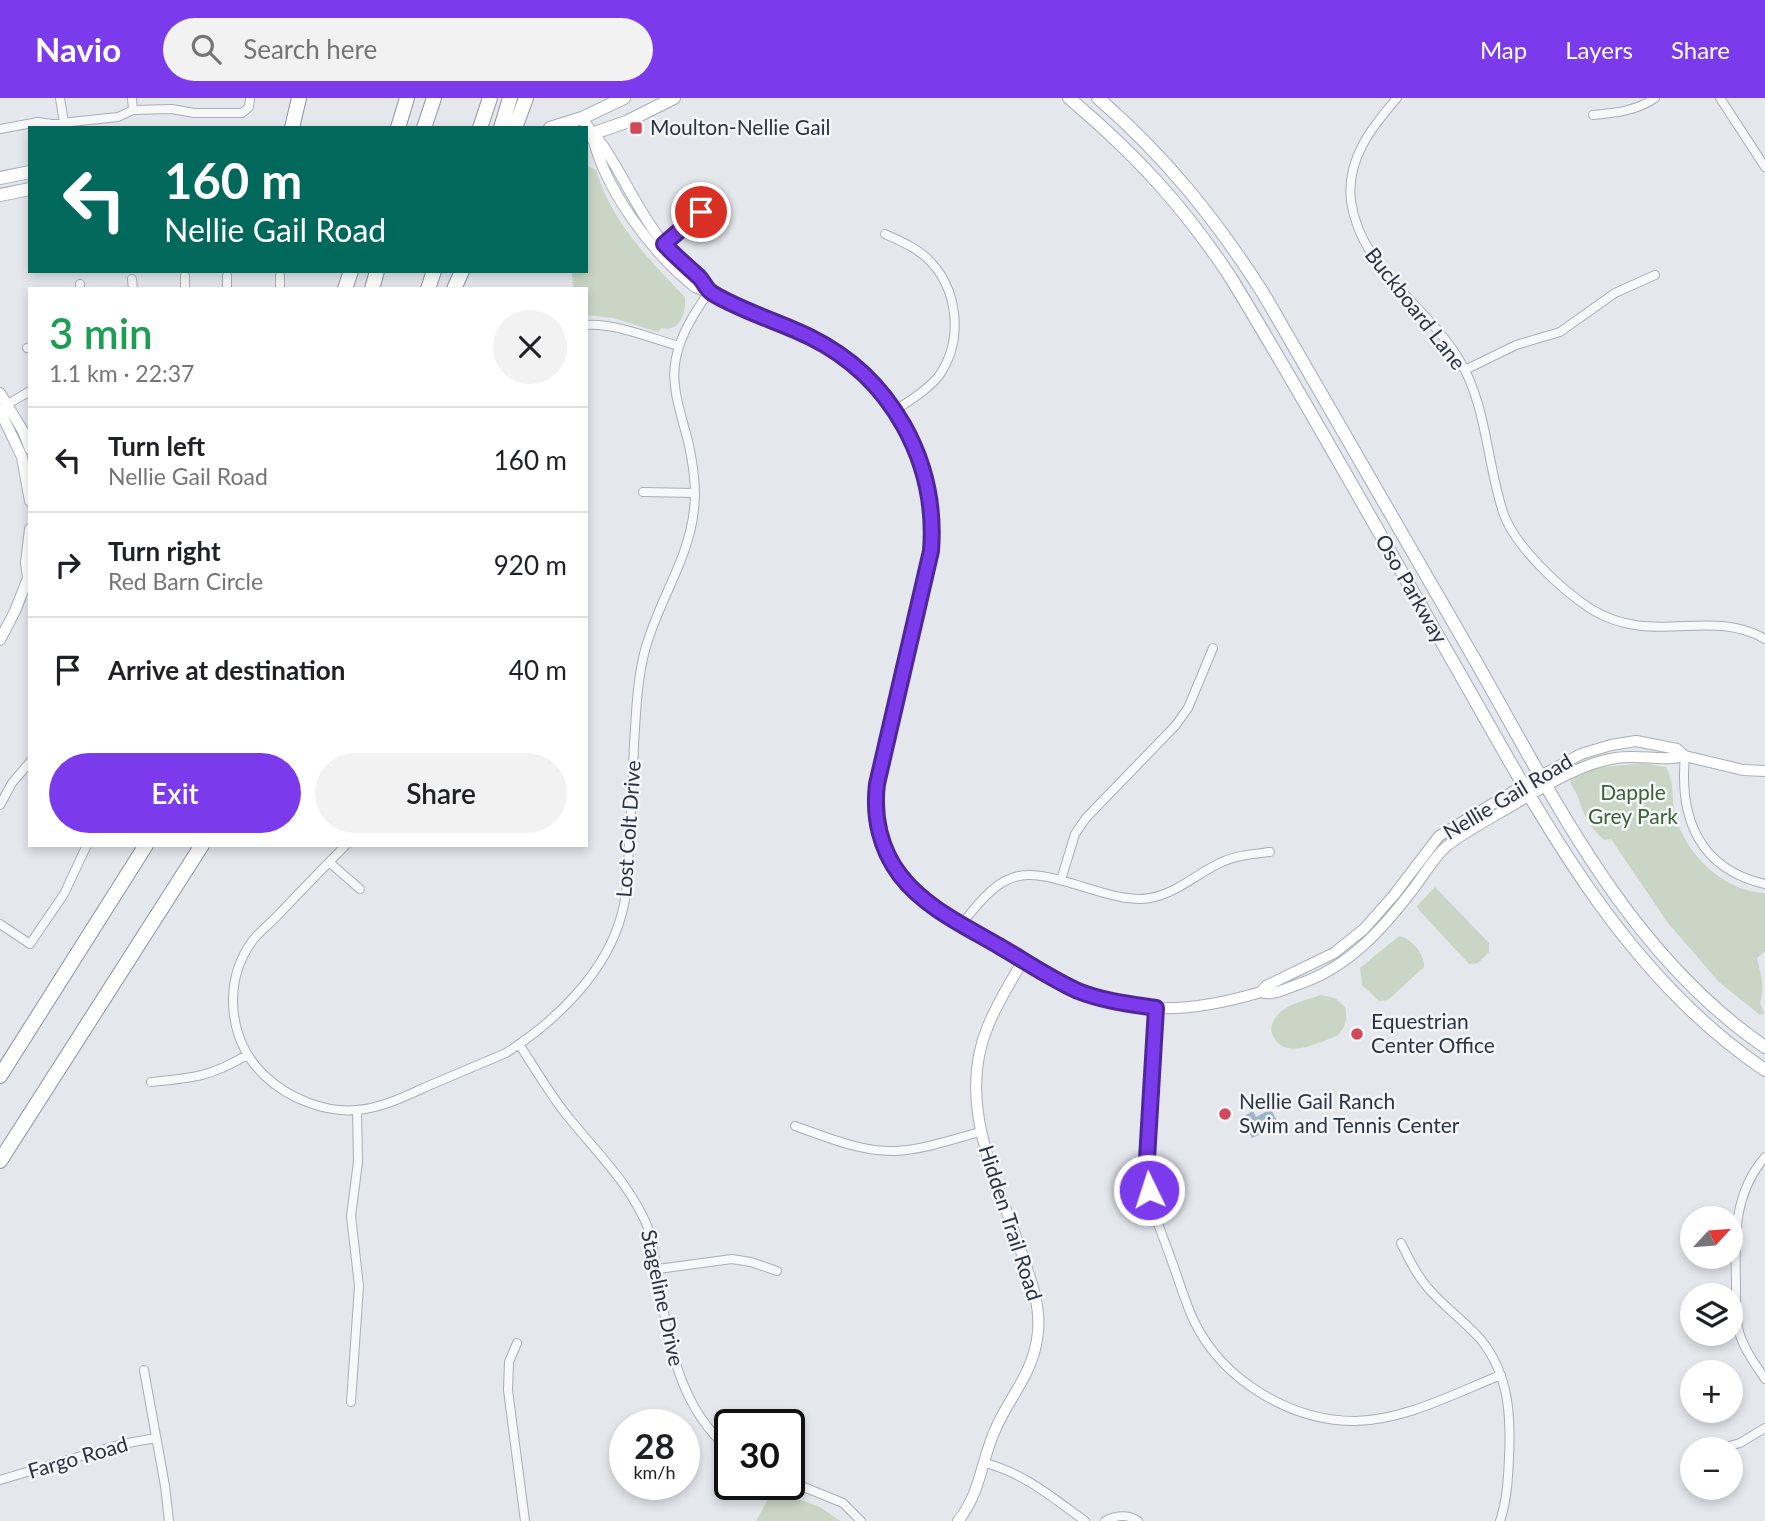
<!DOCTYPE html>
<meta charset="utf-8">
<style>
:root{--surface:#fff;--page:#f2f2f2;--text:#202124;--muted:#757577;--line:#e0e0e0;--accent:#7c3aed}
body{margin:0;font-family:Lato,sans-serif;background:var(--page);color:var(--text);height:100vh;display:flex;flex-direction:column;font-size:26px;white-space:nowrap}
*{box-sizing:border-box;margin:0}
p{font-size:23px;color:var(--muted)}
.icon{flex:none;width:38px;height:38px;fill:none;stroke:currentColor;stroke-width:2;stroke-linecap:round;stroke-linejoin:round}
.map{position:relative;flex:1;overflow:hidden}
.drawer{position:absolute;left:28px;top:189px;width:560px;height:560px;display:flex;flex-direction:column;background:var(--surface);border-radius:0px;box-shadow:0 4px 10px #0003}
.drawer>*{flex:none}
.guide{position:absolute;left:28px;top:28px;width:560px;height:147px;border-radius:0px;box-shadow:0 4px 10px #0003;background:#00695c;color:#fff;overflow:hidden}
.needle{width:46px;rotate:64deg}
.fabs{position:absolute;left:1680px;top:1108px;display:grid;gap:14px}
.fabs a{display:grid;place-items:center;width:63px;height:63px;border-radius:50%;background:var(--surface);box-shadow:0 4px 10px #0003;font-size:35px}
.speed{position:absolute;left:609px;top:1311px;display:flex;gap:14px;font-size:35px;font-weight:700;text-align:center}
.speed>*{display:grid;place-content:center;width:91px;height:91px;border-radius:50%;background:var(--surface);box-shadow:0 4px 10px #0003;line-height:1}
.speed small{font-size:18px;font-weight:400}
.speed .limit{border:4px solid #111;border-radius:10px;background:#fff;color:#111}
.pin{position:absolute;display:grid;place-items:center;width:60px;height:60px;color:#fff;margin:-30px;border:4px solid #fff;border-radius:50%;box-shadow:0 2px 7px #0007}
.me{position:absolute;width:77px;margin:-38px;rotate:356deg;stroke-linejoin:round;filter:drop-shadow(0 0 5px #0008)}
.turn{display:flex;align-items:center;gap:24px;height:147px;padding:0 21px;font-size:32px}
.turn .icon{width:91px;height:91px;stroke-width:2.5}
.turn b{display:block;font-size:49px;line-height:60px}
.round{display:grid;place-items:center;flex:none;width:74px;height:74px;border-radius:37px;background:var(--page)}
.headline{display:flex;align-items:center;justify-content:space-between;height:119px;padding:0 21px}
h1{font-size:42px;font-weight:600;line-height:52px;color:#1e9e55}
.primary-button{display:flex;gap:14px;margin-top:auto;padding:14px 21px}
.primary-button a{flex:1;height:80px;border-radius:42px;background:var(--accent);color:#fff;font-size:28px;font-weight:600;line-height:80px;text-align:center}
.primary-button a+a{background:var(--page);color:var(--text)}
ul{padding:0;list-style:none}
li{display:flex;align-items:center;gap:21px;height:105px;padding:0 21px;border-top:2px solid var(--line)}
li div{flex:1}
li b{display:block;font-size:26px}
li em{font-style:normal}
header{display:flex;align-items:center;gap:42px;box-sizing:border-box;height:98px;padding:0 35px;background:var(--accent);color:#fff}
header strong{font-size:33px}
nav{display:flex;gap:38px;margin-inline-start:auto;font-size:24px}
.search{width:490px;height:63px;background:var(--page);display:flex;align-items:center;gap:18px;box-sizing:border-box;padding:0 24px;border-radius:38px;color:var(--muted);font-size:26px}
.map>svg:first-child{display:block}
</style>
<header>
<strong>Navio</strong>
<div class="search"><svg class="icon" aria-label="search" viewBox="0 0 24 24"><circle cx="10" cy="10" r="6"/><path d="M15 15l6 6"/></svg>Search here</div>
<nav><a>Map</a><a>Layers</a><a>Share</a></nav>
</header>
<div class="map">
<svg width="1765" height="1423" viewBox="0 0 1765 1423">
<rect width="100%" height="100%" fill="#e4e7ec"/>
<path fill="#c9d6c5" d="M586 67 596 72C611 123 648 161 685 199 686 213 681 235 662 230L658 234 613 220 586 217V191H573L572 173H586Z
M1642 665 1666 669C1675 685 1671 700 1675 717 1686 757 1723 793 1765 795V853L1757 860C1761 877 1765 888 1760 905L1764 915 1760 917 1719 884 1668 825 1611 741 1604 742C1589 729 1583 715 1577 697 1575 691 1571 689 1570 682L1596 670Z
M1435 789 1489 845V854L1478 865 1469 866 1419 812 1417 808Z
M1399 838C1411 840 1425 856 1424 869L1388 902 1379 903 1362 887 1360 870Z
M1321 897 1335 900 1345 909C1348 920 1345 931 1337 938 1314 946 1280 965 1271 932 1274 908 1301 904 1321 897Z
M773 1392 820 1409 840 1423H756Z"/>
<path fill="#9fb4cc" d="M1271 1011 1281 1031 1272 1036 1269 1032 1252 1040 1242 1019 1253 1013 1256 1019Z"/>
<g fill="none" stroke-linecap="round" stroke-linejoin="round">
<defs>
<path id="street" d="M60 0 64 25
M132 0 133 12
M1397 0C1372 29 1346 61 1351 103 1360 169 1423 205 1457 258 1487 305 1486 362 1503 414 1514 448 1562 492 1591 511 1652 549 1710 509 1765 541
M1720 0 1765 69
M1593 17C1615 15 1636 13 1655 0
M0 31 38 24 52 26 118 19 133 12 172 11 194 15H242L249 9 250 0
M885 136C900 143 915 149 927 160 959 191 964 243 938 279 927 292 910 303 895 312
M661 149 701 114
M185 178V191
M132 181 133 191
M80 186V191
M227 191V178
M280 191V178
M586 227C616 225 650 240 679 248
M27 250 30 249
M1465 272 1516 247 1560 234 1615 195 1655 177
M3 309 30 293
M643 394 695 395
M1685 658C1679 720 1699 771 1765 786
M0 707 12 685 30 664
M346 747C323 770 301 793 279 816 271 825 260 833 253 842 222 884 228 943 265 978 288 1000 325 1015 357 1012 382 1010 406 998 428 988 454 977 480 966 506 955 556 923 607 874 622 815 628 793 628 769 629 746 631 713 633 679 634 646 636 616 637 585 644 556 656 506 689 463 694 411 697 388 693 365 688 343 681 316 670 287 676 260 681 235 695 214 709 194
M329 764 360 791
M1061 782 1075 736 1086 720 1175 628 1188 610 1213 550
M0 826 30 846 64 796 87 747
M962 826C1010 762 1027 772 1097 793 1114 798 1133 803 1150 800 1178 795 1197 775 1222 764 1237 757 1254 756 1270 754
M1156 910C1154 943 1152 977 1150 1011 1148 1037 1145 1064 1149 1090 1152 1114 1163 1138 1171 1161 1179 1182 1185 1205 1195 1225 1224 1283 1291 1323 1355 1323 1406 1322 1455 1295 1501 1277
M519 946C534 969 548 993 565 1015 595 1053 633 1088 650 1135 666 1210 666 1299 730 1352
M151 984C193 980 210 979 247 957
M795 1028C826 1039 861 1054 895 1053 923 1052 953 1041 980 1034
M1765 1059C1733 1096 1735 1139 1736 1186 1736 1201 1735 1219 1739 1234 1744 1251 1755 1266 1765 1281
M1401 1145C1409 1161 1416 1176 1428 1190 1444 1209 1466 1224 1482 1243 1509 1278 1511 1317 1509 1360 1508 1382 1507 1402 1500 1423
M658 1171 732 1161 751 1164 777 1173
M517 1245 509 1264 508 1292 525 1423
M144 1272 165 1388 169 1423
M351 1304 359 1188 351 1118 358 1064 357 1012
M1718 1351 1740 1345 1765 1330
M985 1365C1024 1375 1053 1400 1085 1423
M0 1382 122 1346 156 1340
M789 1383 843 1405 861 1423
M1105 1423C1117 1417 1127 1416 1138 1423"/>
<path id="secondary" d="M582 20C589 32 600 42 607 54 625 82 638 112 658 138 673 158 696 172 709 194
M592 36C605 92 651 154 695 189L812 240 846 260 876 287 895 312 918 357 929 403 932 434 931 453 877 686C873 718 880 751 900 777 923 807 962 826 994 845 1022 861 1049 880 1078 892 1101 903 1131 908 1156 910 1191 912 1227 904 1261 894 1272 898 1285 891 1296 887 1347 871 1382 832 1414 790 1424 777 1434 759 1447 748 1463 735 1483 725 1501 714 1536 694 1576 666 1616 660 1640 656 1663 664 1685 658
M0 295 23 333 30 351
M0 313 22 359 30 403
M28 479 26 465 30 431
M0 542 15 513 30 475
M1261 894 1266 888 1334 855 1364 831 1394 797 1439 738 1524 687 1581 656 1611 647 1636 643 1677 651 1685 658 1743 672 1765 673
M958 1423C981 1395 981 1362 996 1330 1011 1296 1034 1275 1038 1234 1041 1202 1027 1172 1017 1142 993 1073 957 1001 988 928 997 905 1011 884 1023 862"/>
<path id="primary" d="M1069 0C1135 56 1183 107 1231 180 1309 308 1381 439 1456 569 1540 716 1620 874 1765 972
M1098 0C1165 58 1215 120 1263 195 1333 318 1404 440 1475 562 1555 702 1628 855 1765 949
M550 30 582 20 624 0
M586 38 626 24 674 0
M0 80 30 74
M0 97 30 91"/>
<path id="highway" d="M292 30 299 0
M398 30 407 0
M424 30 434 0
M480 30 490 0
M501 30 510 0
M515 30 526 0
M345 191 351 173
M372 191 377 173
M428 191 434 173
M454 191 462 173
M0 978 146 747
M0 1063 202 747"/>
</defs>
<use href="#street" stroke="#a9aeb7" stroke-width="10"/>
<use href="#secondary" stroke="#a9aeb7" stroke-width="12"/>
<use href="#primary" stroke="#a3abb8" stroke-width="14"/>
<use href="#highway" stroke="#8b94a3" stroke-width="16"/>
<use href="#street" stroke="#f7f8fa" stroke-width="8"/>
<use href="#secondary" stroke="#fff" stroke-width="10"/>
<use href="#primary" stroke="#fff" stroke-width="12"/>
<use href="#highway" stroke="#fff" stroke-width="14"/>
</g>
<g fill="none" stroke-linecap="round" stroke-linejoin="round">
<defs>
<path id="route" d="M701 114 664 146C675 158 687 168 699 179 704 184 706 191 712 195 743 214 778 223 810 239 891 279 938 363 931 453L877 686C873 718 880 751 900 777 924 809 965 828 999 848 1025 863 1051 881 1078 893 1103 903 1130 906 1156 910L1147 1061 1149 1092"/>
</defs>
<use href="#route" stroke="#51269a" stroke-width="18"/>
<use href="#route" stroke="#7c3aed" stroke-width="12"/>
</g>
<g fill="#d1495b" stroke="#f4f6f9" stroke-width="2.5">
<rect x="629" y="23" width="14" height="14" rx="3.5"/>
<circle cx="1357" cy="936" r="7"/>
<circle cx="1225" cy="1016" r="7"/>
</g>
<g text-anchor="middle" stroke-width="5" stroke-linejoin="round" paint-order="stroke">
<g font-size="21" fill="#2b3445" stroke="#f4f6f9" text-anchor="start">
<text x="650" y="37">Moulton-Nellie Gail</text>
<text x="1371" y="931">Equestrian<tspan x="1371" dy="24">Center Office</tspan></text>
<text x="1239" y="1011">Nellie Gail Ranch<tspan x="1239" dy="24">Swim and Tennis Center</tspan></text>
</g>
<g font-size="21" fill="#2b3445" stroke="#f4f6f9">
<text transform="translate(1415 211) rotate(52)" y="7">Buckboard Lane</text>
<text transform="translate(1411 491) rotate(60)" y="7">Oso Parkway</text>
<text transform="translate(1508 699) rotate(-31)" y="7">Nellie Gail Road</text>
<text transform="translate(629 731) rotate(-86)" y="7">Lost Colt Drive</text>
<text transform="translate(1010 1125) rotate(72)" y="7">Hidden Trail Road</text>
<text transform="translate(662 1200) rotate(78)" y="7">Stageline Drive</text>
<text transform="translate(78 1360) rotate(-16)" y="7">Fargo Road</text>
</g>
<g font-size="21" fill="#3f6138" stroke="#f4f6f9">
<text x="1633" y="702">Dapple<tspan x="1633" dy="24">Grey Park</tspan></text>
</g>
</g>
</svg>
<div class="fabs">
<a><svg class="needle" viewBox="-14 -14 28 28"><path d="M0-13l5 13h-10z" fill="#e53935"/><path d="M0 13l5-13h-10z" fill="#757577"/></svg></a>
<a><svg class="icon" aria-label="layers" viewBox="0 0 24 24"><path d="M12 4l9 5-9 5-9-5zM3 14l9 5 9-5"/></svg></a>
<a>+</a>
<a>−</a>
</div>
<div class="speed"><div>28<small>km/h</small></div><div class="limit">30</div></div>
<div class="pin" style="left:701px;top:114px;background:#d93025"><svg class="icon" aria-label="arrive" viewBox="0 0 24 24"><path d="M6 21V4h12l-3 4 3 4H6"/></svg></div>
<svg class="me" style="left:1149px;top:1092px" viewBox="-20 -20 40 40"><circle r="17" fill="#7c3aed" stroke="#fff" stroke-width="3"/><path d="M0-11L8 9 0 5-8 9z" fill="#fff"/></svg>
<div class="guide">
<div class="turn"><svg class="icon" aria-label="left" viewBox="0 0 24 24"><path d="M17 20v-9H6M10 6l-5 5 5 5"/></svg><div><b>160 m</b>Nellie Gail Road</div></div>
</div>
<section class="drawer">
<div class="headline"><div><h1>3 min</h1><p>1.1 km · 22:37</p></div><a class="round"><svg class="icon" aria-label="close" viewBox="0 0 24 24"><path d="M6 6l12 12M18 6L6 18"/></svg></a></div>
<ul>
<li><svg class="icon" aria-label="left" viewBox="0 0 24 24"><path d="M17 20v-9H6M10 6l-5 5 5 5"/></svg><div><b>Turn left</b><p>Nellie Gail Road</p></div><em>160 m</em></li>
<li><svg class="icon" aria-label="right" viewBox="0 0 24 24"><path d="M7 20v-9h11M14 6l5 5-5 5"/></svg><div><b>Turn right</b><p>Red Barn Circle</p></div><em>920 m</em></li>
<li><svg class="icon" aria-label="arrive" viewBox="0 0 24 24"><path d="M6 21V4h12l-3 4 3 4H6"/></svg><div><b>Arrive at destination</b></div><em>40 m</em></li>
</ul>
<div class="primary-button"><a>Exit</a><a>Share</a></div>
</section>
</div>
